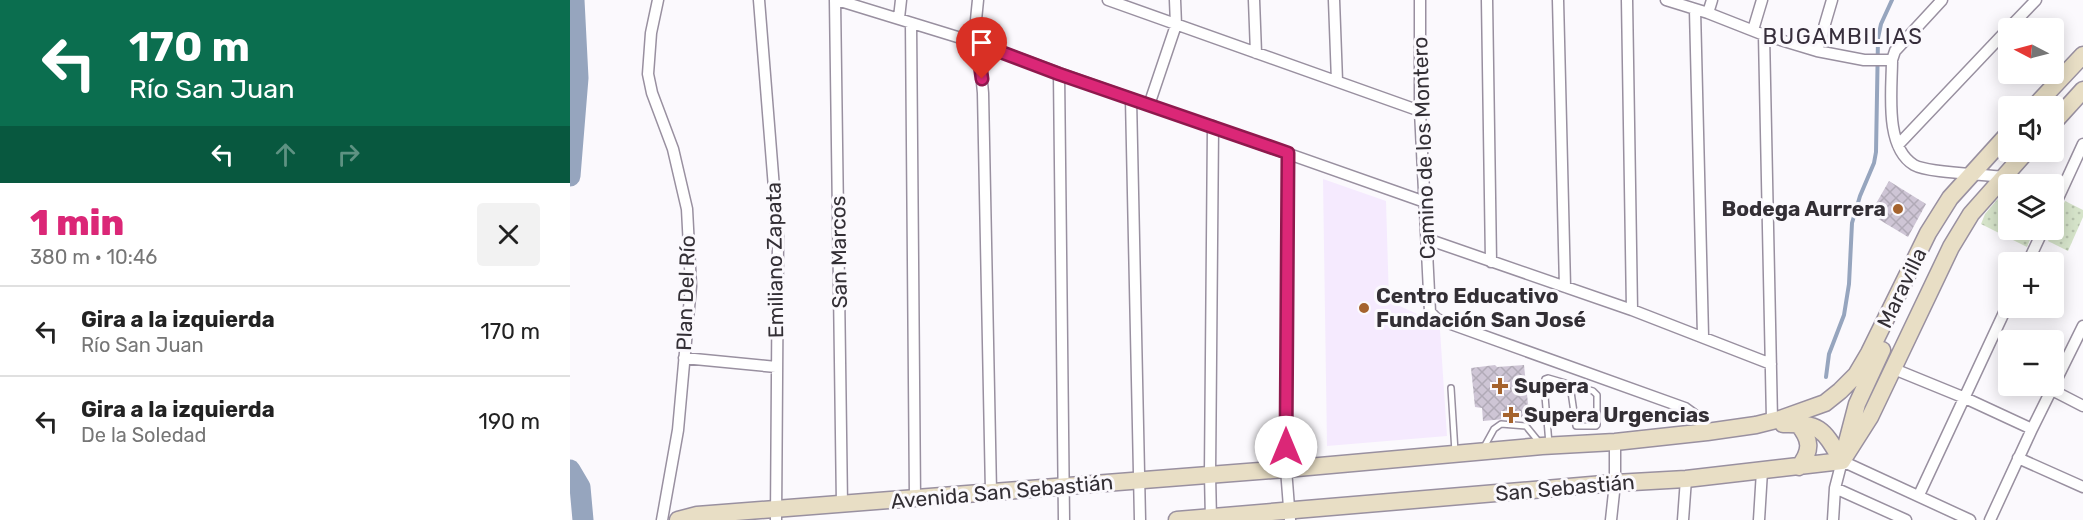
<!DOCTYPE html>
<html lang="es">
<meta charset="utf-8">
<style>
:root{--surface:#fff;--page:#f2f2f2;--text:#222;--muted:#767676;--line:#e0e0e0;--accent:#db2777}
body{margin:0;font-family:Rubik,sans-serif;background:var(--page);color:var(--text);height:100vh;display:flex;flex-direction:column;font-size:22px;white-space:nowrap}
*{box-sizing:border-box;margin:0}
p{font-size:20px;color:var(--muted)}
.icon{flex:none;width:33px;height:33px;fill:none;stroke:currentColor;stroke-width:2;stroke-linecap:round;stroke-linejoin:round}
.map{position:relative;flex:1;overflow:hidden}
.drawer{display:flex;flex-direction:column;background:var(--surface);width:570px}
.drawer>*{flex:none}
.guide{background:#0b6e4f;color:#fff;overflow:hidden}
.needle{width:39px;rotate:276deg}
.fabs{position:absolute;left:1428px;top:18px;display:grid;gap:12px}
.fabs a{display:grid;place-items:center;width:66px;height:66px;border-radius:6px;background:var(--surface);box-shadow:0 3px 15px #0003;font-size:30px}
.pin{position:absolute;display:grid;place-items:center;width:51px;height:51px;color:#fff;margin:-62px -26px;border-radius:50% 50% 50% 0;rotate:-45deg;box-shadow:0 0 6px #0007}
.pin .icon{rotate:45deg}
.me{position:absolute;width:66px;margin:-33px;rotate:0deg;stroke-linejoin:round;filter:drop-shadow(0 0 4px #0008)}
.turn{display:flex;align-items:center;gap:21px;height:126px;padding:0 30px;font-size:27px}
.turn .icon{width:78px;height:78px;stroke-width:2.5}
.turn b{display:block;font-size:42px;line-height:51px}
.lanes{display:flex;align-items:center;height:57px;padding:0 30px;background:#0003;justify-content:center;gap:30px;direction:ltr}
.lanes .off{opacity:.35}
.round{display:grid;place-items:center;flex:none;width:63px;height:63px;border-radius:6px;background:var(--page)}
.overview{display:flex;align-items:center;justify-content:space-between;height:102px;padding:0 30px}
h1{font-size:36px;font-weight:800;line-height:45px;color:var(--accent)}
ul{padding:0;list-style:none}
li{display:flex;align-items:center;gap:18px;height:90px;padding:0 30px;border-top:2px solid var(--line)}
li div{flex:1}
li b{display:block;font-size:22px}
li em{font-style:normal}
main{display:flex;flex:1;min-height:0}
.map>svg:first-child{display:block}
</style>
<main>
<section class="drawer">
<div class="guide">
<div class="turn"><svg class="icon" aria-label="left" viewBox="0 0 24 24"><path d="M17 20v-9H6M10 6l-5 5 5 5"/></svg><div><b>170 m</b>Río San Juan</div></div>
<div class="lanes"><svg class="icon" aria-label="left" viewBox="0 0 24 24"><path d="M17 20v-9H6M10 6l-5 5 5 5"/></svg><svg class="icon off" aria-label="ahead" viewBox="0 0 24 24"><path d="M12 20V5M6 11l6-6 6 6"/></svg><svg class="icon off" aria-label="right" viewBox="0 0 24 24"><path d="M7 20v-9h11M14 6l5 5-5 5"/></svg></div>
</div>
<div class="overview"><div><h1>1 min</h1><p>380 m · 10:46</p></div><a class="round"><svg class="icon" aria-label="close" viewBox="0 0 24 24"><path d="M6 6l12 12M18 6L6 18"/></svg></a></div>
<ul>
<li><svg class="icon" aria-label="left" viewBox="0 0 24 24"><path d="M17 20v-9H6M10 6l-5 5 5 5"/></svg><div><b>Gira a la izquierda</b><p>Río San Juan</p></div><em>170 m</em></li>
<li><svg class="icon" aria-label="left" viewBox="0 0 24 24"><path d="M17 20v-9H6M10 6l-5 5 5 5"/></svg><div><b>Gira a la izquierda</b><p>De la Soledad</p></div><em>190 m</em></li>
</ul>
</section>
<div class="map">
<svg width="1513" height="520" viewBox="0 0 1513 520">
<defs>
<pattern id="grass-dots" width="8" height="8" patternUnits="userSpaceOnUse" patternTransform="scale(1.5)"><rect width="8" height="8" fill="#d6e4ca"/><path d="M2 2h.1M6 6h.1" fill="none" stroke="#b8c4ae" stroke-width="1.8" stroke-linecap="round"/></pattern>
<pattern id="building-cross-hatch" width="8" height="8" patternUnits="userSpaceOnUse" patternTransform="scale(1.5)"><rect width="8" height="8" fill="#cec5d5"/><path d="M0 0l8 8M0 8l8-8" fill="none" stroke="#b1aab7"/></pattern>
</defs>
<rect width="100%" height="100%" fill="#fbf9fd"/>
<path fill="#f5eafe" d="M753 179 816 201 819 301 847 314 852 326 870 330 877 436 757 446Z"/>
<path fill="url(#grass-dots)" d="M1437 188 1438 230H1464L1457 247 1411 224 1415 214Z
M1495 201 1513 210V217L1498 251 1478 241Z"/>
<g fill="none" stroke-linecap="round" stroke-linejoin="round">
<path stroke="#96a5be" stroke-width="4" d="M1256 377 1259 354 1274 315 1279 284 1282 223 1290 196 1304 163 1306 152 1308 38 1311 24 1322 0"/>
<path stroke="#96a5be" stroke-width="21" d="M0 176 8 78 4 0
M0 470 10 487 13 520"/>
</g>
<path fill="url(#building-cross-hatch)" d="M1319 181 1356 204 1338 237 1300 214Z
M925 365 927 367 954 365 958 404 964 405 966 416 913 421 912 408 905 407 901 368Z"/>
<g fill="none" stroke-linecap="round" stroke-linejoin="round">
<defs>
<path id="lane" d="M881 388 885 452
M979 444 974 384 975 379 978 378 1023 391 1027 395V425L1026 426H1006L1000 385
M913 449 924 429 931 424 956 426 969 442"/>
<path id="street" d="M88 0 81 33 78 74 82 93 103 149 117 209 121 286 108 430 92 520
M189 0 208 238 206 520
M265 0 272 505
M267 0 407 43 489 73 855 202
M408 0 406 20 413 93 421 492
M538 0 850 111
M684 0 686 53
M764 0 767 81
M850 0V111L860 312 867 319 1115 408 1126 416 1137 432
M917 0 921 262
M988 0 995 287
M1057 0 1062 310
M1096 0 1138 13 1194 35 1247 51 1294 60H1322
M1372 0 1325 51 1322 60C1322 90 1314 147 1344 165 1358 173 1413 174 1433 177
M1125 10 1133 336
M1138 13 1142 0
M329 18 331 0
M341 23 345 499
M1439 28 1466 0
M1183 30 1192 0
M1194 35 1202 420
M1247 51 1262 0
M489 73 494 520
M561 99 570 520
M579 105 606 25 605 0
M1328 145 1438 29
M718 153 716 469 720 520
M1484 207 1513 144
M857 239 1062 310 1201 364
M1458 262 1473 230
M114 358 206 367
M1324 369 1395 398 1462 429
M1482 390 1513 406
M1448 458 1513 487
M1265 488 1336 520
M1349 495 1438 304
M641 520 640 474 643 126
M1041 520 1045 483V442
M1113 520 1116 479
M1189 520 1192 471
M1263 520 1265 488 1272 461 1400 520
M1420 520 1462 429 1513 326"/>
<path id="secondary" d="M1465 106 1513 55
M1484 122 1513 90
M1213 424C1251 423 1253 429 1272 461
M1228 424C1241 440 1242 450 1229 467
M1276 446 1287 404 1312 350
M1272 461 1300 417 1381 247 1401 214 1456 152
M108 520 127 515 716 469 972 446 1045 442 1137 432 1186 425 1210 419 1255 403 1270 391 1286 375 1299 353 1358 233 1380 198 1438 134
M607 520 1045 483 1116 479 1272 461"/>
</defs>
<use href="#lane" stroke="#9990a0" stroke-width="8"/>
<use href="#street" stroke="#9990a0" stroke-width="13"/>
<use href="#secondary" stroke="#9990a0" stroke-width="19"/>
<use href="#lane" stroke="#fff" stroke-width="5"/>
<use href="#street" stroke="#fff" stroke-width="10"/>
<use href="#secondary" stroke="#e8dec5" stroke-width="16"/>
</g>
<g fill="none" stroke-linecap="round" stroke-linejoin="round">
<defs>
<path id="route" d="M412 79 407 43 489 74 718 153 716 447"/>
</defs>
<use href="#route" stroke="#8e194d" stroke-width="15"/>
<use href="#route" stroke="#db2777" stroke-width="10"/>
</g>
<g fill="#a5632e" stroke="#fbf9fd" stroke-width="2">
<circle cx="1328" cy="209" r="6"/>
<circle cx="794" cy="308" r="6"/>
<path d="M927 377h6v6h6v6h-6v6h-6v-6h-6v-6h6z"/>
<path d="M938 406h6v6h6v6h-6v6h-6v-6h-6v-6h6z"/>
</g>
<g text-anchor="middle" stroke-width="6" stroke-linejoin="round" paint-order="stroke">
<g font-size="21" fill="#332f35" stroke="#fbf9fd">
<text transform="translate(854 148) rotate(-92)" y="7">Camino de los Montero</text>
<text transform="translate(269 252) rotate(-91)" y="7">San Marcos</text>
<text transform="translate(205 260) rotate(-91)" y="7">Emiliano Zapata</text>
<text transform="translate(1332 288) rotate(-64)" y="7">Maravilla</text>
<text transform="translate(116 293) rotate(-88)" y="7">Plan Del Río</text>
<text transform="translate(995 488) rotate(-5)" y="7">San Sebastián</text>
<text transform="translate(432 492) rotate(-5)" y="7">Avenida San Sebastián</text>
</g>
<g font-size="21" font-weight="bold" fill="#332f35" stroke="#fbf9fd" text-anchor="start">
<text x="1316" y="216" text-anchor="end">Bodega Aurrera</text>
<text x="806" y="303">Centro Educativo<tspan x="806" dy="24">Fundación San José</tspan></text>
<text x="944" y="393">Supera</text>
<text x="954" y="422">Supera Urgencias</text>
</g>
<g font-size="22" letter-spacing="1.5" fill="#362e3b" stroke="#fbf9fd">
<text x="1273" y="44">BUGAMBILIAS</text>
</g>
</g>
</svg>
<div class="fabs">
<a><svg class="needle" viewBox="-14 -14 28 28"><path d="M0-13l5 13h-10z" fill="#e53935"/><path d="M0 13l5-13h-10z" fill="#767676"/></svg></a>
<a><svg class="icon" aria-label="sound" viewBox="0 0 24 24"><path d="M4 9h4l5-4v14l-5-4H4zM17 9q2 3 0 6"/></svg></a>
<a><svg class="icon" aria-label="layers" viewBox="0 0 24 24"><path d="M12 4l9 5-9 5-9-5zM3 14l9 5 9-5"/></svg></a>
<a>+</a>
<a>−</a>
</div>
<div class="pin" style="left:412px;top:79px;background:#d93025"><svg class="icon" aria-label="arrive" viewBox="0 0 24 24"><path d="M6 21V4h12l-3 4 3 4H6"/></svg></div>
<svg class="me" style="left:716px;top:447px" viewBox="-20 -20 40 40"><circle r="19" fill="#fff"/><path d="M0-13L10 11 0 6-10 11z" fill="#db2777"/></svg>
</div>
</main>
